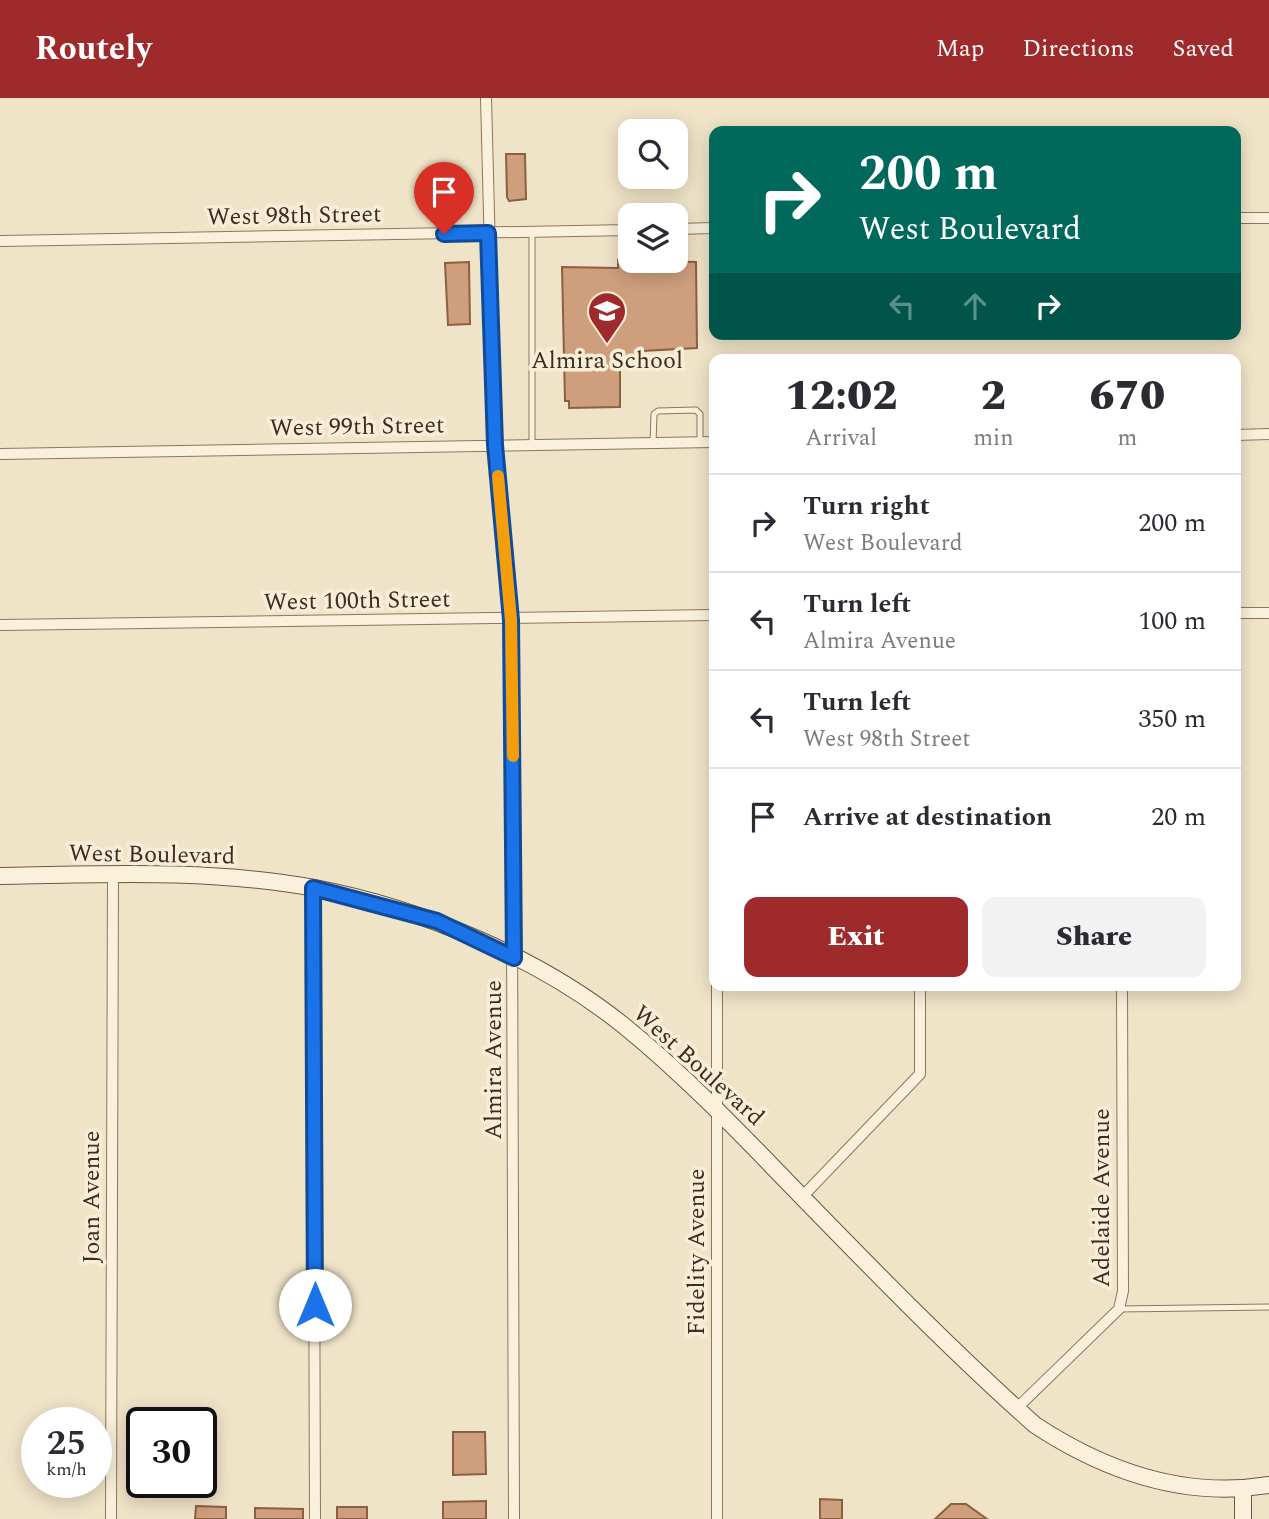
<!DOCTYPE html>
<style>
:root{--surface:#fff;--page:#f2f2f3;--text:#2b2b33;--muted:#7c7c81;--line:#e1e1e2;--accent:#9e2a2b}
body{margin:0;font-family:Spectral,serif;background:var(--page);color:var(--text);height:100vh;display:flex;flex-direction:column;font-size:26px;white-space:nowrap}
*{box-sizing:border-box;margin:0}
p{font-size:23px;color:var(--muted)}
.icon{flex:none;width:38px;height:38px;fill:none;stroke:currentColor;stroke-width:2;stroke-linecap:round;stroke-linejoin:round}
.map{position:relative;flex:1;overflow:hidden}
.sheet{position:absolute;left:709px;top:256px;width:532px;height:637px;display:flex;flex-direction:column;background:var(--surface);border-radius:14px;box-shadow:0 4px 18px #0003}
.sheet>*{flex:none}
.banner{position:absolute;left:709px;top:28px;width:532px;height:214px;border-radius:14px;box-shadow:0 4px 18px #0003;background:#00695c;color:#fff;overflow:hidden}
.buttons{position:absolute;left:618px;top:21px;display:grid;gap:14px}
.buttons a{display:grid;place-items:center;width:70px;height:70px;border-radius:14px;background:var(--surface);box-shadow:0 4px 18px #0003;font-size:35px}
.speed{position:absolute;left:21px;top:1309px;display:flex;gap:14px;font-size:35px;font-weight:700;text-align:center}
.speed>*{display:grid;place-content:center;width:91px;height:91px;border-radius:50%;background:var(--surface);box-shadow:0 4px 18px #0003;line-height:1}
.speed small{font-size:18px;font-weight:400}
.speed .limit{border:4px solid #111;border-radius:10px;background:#fff;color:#111}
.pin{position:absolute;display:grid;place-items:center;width:60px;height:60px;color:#fff;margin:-72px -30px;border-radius:50% 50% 50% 0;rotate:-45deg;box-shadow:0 0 7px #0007}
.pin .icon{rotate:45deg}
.me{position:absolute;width:77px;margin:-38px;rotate:0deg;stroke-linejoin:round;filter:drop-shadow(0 0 5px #0008)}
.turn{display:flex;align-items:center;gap:24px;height:147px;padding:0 35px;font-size:32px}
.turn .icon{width:91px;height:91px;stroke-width:2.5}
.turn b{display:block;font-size:49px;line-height:60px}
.lanes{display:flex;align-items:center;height:66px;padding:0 35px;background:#0003;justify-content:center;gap:35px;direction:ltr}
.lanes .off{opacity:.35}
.eta{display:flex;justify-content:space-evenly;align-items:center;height:119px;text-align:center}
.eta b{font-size:42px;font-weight:800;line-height:49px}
.cta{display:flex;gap:14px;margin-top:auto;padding:14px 35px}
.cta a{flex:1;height:80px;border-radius:14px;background:var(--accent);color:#fff;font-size:28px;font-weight:800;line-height:80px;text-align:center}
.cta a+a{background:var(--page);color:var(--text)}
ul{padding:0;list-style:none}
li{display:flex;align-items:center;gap:21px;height:98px;padding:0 35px;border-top:2px solid var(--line)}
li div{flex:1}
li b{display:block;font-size:26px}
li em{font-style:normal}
header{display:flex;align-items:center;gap:42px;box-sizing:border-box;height:98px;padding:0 35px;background:var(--accent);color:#fff}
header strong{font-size:33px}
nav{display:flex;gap:38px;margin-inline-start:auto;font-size:24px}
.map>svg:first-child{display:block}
</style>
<header>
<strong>Routely</strong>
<nav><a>Map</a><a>Directions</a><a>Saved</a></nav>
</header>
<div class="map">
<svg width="1269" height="1421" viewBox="0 0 1269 1421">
<rect width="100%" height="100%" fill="#f0e4c8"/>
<path fill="#cf9f7d" stroke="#8d5f41" stroke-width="2" d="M506 56H525L526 101 509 103 507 99Z
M618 162 696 164 697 250 642 253V265H620V309L569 310V303H565L562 169 618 170Z
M469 164 470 226 448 227 445 165Z
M453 1334H485L486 1376 453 1377Z
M820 1401 842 1402V1421H820Z
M486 1403V1421H443V1404Z
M951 1406H966L987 1421H935Z
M196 1408 226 1409V1421H195Z
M337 1409H367V1421H337Z
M255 1410 303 1411V1421H255Z"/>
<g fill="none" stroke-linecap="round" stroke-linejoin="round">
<defs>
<path id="lane" d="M532 134V346
M653 345 654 316 658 313 696 312 700 316V344
M1119 1211 1269 1209"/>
<path id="street" d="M486 0 495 347 511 522 514 1421
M1236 120H1269
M676 131 714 130
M0 143 630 132
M1236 337 1269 336
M0 356 714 344
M1236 515H1269
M0 527 714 517
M313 790 315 1421
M802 1099 920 976V887
M1016 1311 1119 1211 1123 1193 1122 887
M111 1421 113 776
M717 1421V887"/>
<path id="secondary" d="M0 778C105 776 211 771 315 790 420 810 538 859 623 927 687 979 743 1038 801 1098 877 1176 954 1255 1035 1327 1105 1373 1184 1401 1269 1387
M1243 1421V1391"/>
</defs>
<use href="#lane" stroke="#8d765c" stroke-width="7"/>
<use href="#street" stroke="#8d765c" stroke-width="12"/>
<use href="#secondary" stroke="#6f573f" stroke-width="18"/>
<use href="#lane" stroke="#faf1dc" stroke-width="5"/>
<use href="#street" stroke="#faf1dc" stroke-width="10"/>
<use href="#secondary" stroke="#faf1dc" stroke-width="16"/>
</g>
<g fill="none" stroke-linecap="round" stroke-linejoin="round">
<defs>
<path id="route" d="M315 1207 313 790 437 823 514 860 511 522 495 347 488 135 444 136"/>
</defs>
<use href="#route" stroke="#114b97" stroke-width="18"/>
<use href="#route" stroke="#1a73e8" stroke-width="12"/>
<path stroke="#f59e0b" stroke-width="12" d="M498 378 511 522 513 658"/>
</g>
<defs>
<symbol id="school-pin" viewBox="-11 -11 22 30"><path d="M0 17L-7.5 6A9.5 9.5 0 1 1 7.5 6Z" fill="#9e2a2b" stroke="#f7eed8"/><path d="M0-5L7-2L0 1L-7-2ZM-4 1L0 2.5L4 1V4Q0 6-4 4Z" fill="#fff"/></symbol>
</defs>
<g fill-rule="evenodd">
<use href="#school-pin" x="585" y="191" width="44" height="60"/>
</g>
<g text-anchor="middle" stroke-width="7" stroke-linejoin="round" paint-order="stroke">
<g font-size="24" fill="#3d2e20" stroke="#f7eed8">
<text transform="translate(294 117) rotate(-1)" y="8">West 98th Street</text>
<text transform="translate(357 328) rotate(-1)" y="8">West 99th Street</text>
<text transform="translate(357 502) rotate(-1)" y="8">West 100th Street</text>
<text transform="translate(152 756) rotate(1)" y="8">West Boulevard</text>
<text transform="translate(493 962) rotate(-90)" y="8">Almira Avenue</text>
<text transform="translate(699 967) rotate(42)" y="8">West Boulevard</text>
<text transform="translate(91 1099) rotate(-90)" y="8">Joan Avenue</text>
<text transform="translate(1101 1100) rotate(-90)" y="8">Adelaide Avenue</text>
<text transform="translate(696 1154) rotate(-90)" y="8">Fidelity Avenue</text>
</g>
<g font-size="24" fill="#3d2e20" stroke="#f7eed8">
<text x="607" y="270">Almira School</text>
</g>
</g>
</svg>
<div class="buttons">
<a><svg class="icon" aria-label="search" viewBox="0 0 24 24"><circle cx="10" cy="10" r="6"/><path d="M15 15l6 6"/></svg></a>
<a><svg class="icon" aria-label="layers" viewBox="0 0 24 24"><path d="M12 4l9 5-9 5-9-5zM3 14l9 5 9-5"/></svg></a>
</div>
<div class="speed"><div>25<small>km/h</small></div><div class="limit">30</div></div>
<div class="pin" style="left:444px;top:136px;background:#d93025"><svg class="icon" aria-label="arrive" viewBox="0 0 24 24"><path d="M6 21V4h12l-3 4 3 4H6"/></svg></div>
<svg class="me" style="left:315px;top:1207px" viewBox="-20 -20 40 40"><circle r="19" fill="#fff"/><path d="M0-13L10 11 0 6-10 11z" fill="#1a73e8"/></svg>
<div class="banner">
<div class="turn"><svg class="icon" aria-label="right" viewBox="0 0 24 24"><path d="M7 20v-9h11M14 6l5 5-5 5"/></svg><div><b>200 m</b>West Boulevard</div></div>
<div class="lanes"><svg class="icon off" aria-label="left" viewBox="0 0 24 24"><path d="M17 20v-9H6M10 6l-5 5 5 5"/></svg><svg class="icon off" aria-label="ahead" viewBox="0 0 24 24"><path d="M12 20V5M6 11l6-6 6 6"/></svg><svg class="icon" aria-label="right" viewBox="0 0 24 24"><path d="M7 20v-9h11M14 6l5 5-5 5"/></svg></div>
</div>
<section class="sheet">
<div class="eta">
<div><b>12:02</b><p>Arrival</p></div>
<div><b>2</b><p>min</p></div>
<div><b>670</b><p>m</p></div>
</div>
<ul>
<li><svg class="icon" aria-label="right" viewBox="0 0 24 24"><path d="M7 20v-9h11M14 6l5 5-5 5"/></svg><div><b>Turn right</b><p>West Boulevard</p></div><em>200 m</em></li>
<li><svg class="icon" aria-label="left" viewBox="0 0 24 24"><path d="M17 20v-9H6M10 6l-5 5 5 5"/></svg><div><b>Turn left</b><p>Almira Avenue</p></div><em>100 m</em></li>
<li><svg class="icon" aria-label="left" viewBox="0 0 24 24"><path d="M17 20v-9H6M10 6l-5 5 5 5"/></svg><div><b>Turn left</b><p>West 98th Street</p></div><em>350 m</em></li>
<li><svg class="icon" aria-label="arrive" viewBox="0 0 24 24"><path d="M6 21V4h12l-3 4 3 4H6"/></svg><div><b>Arrive at destination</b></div><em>20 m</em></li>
</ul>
<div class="cta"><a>Exit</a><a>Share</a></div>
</section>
</div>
